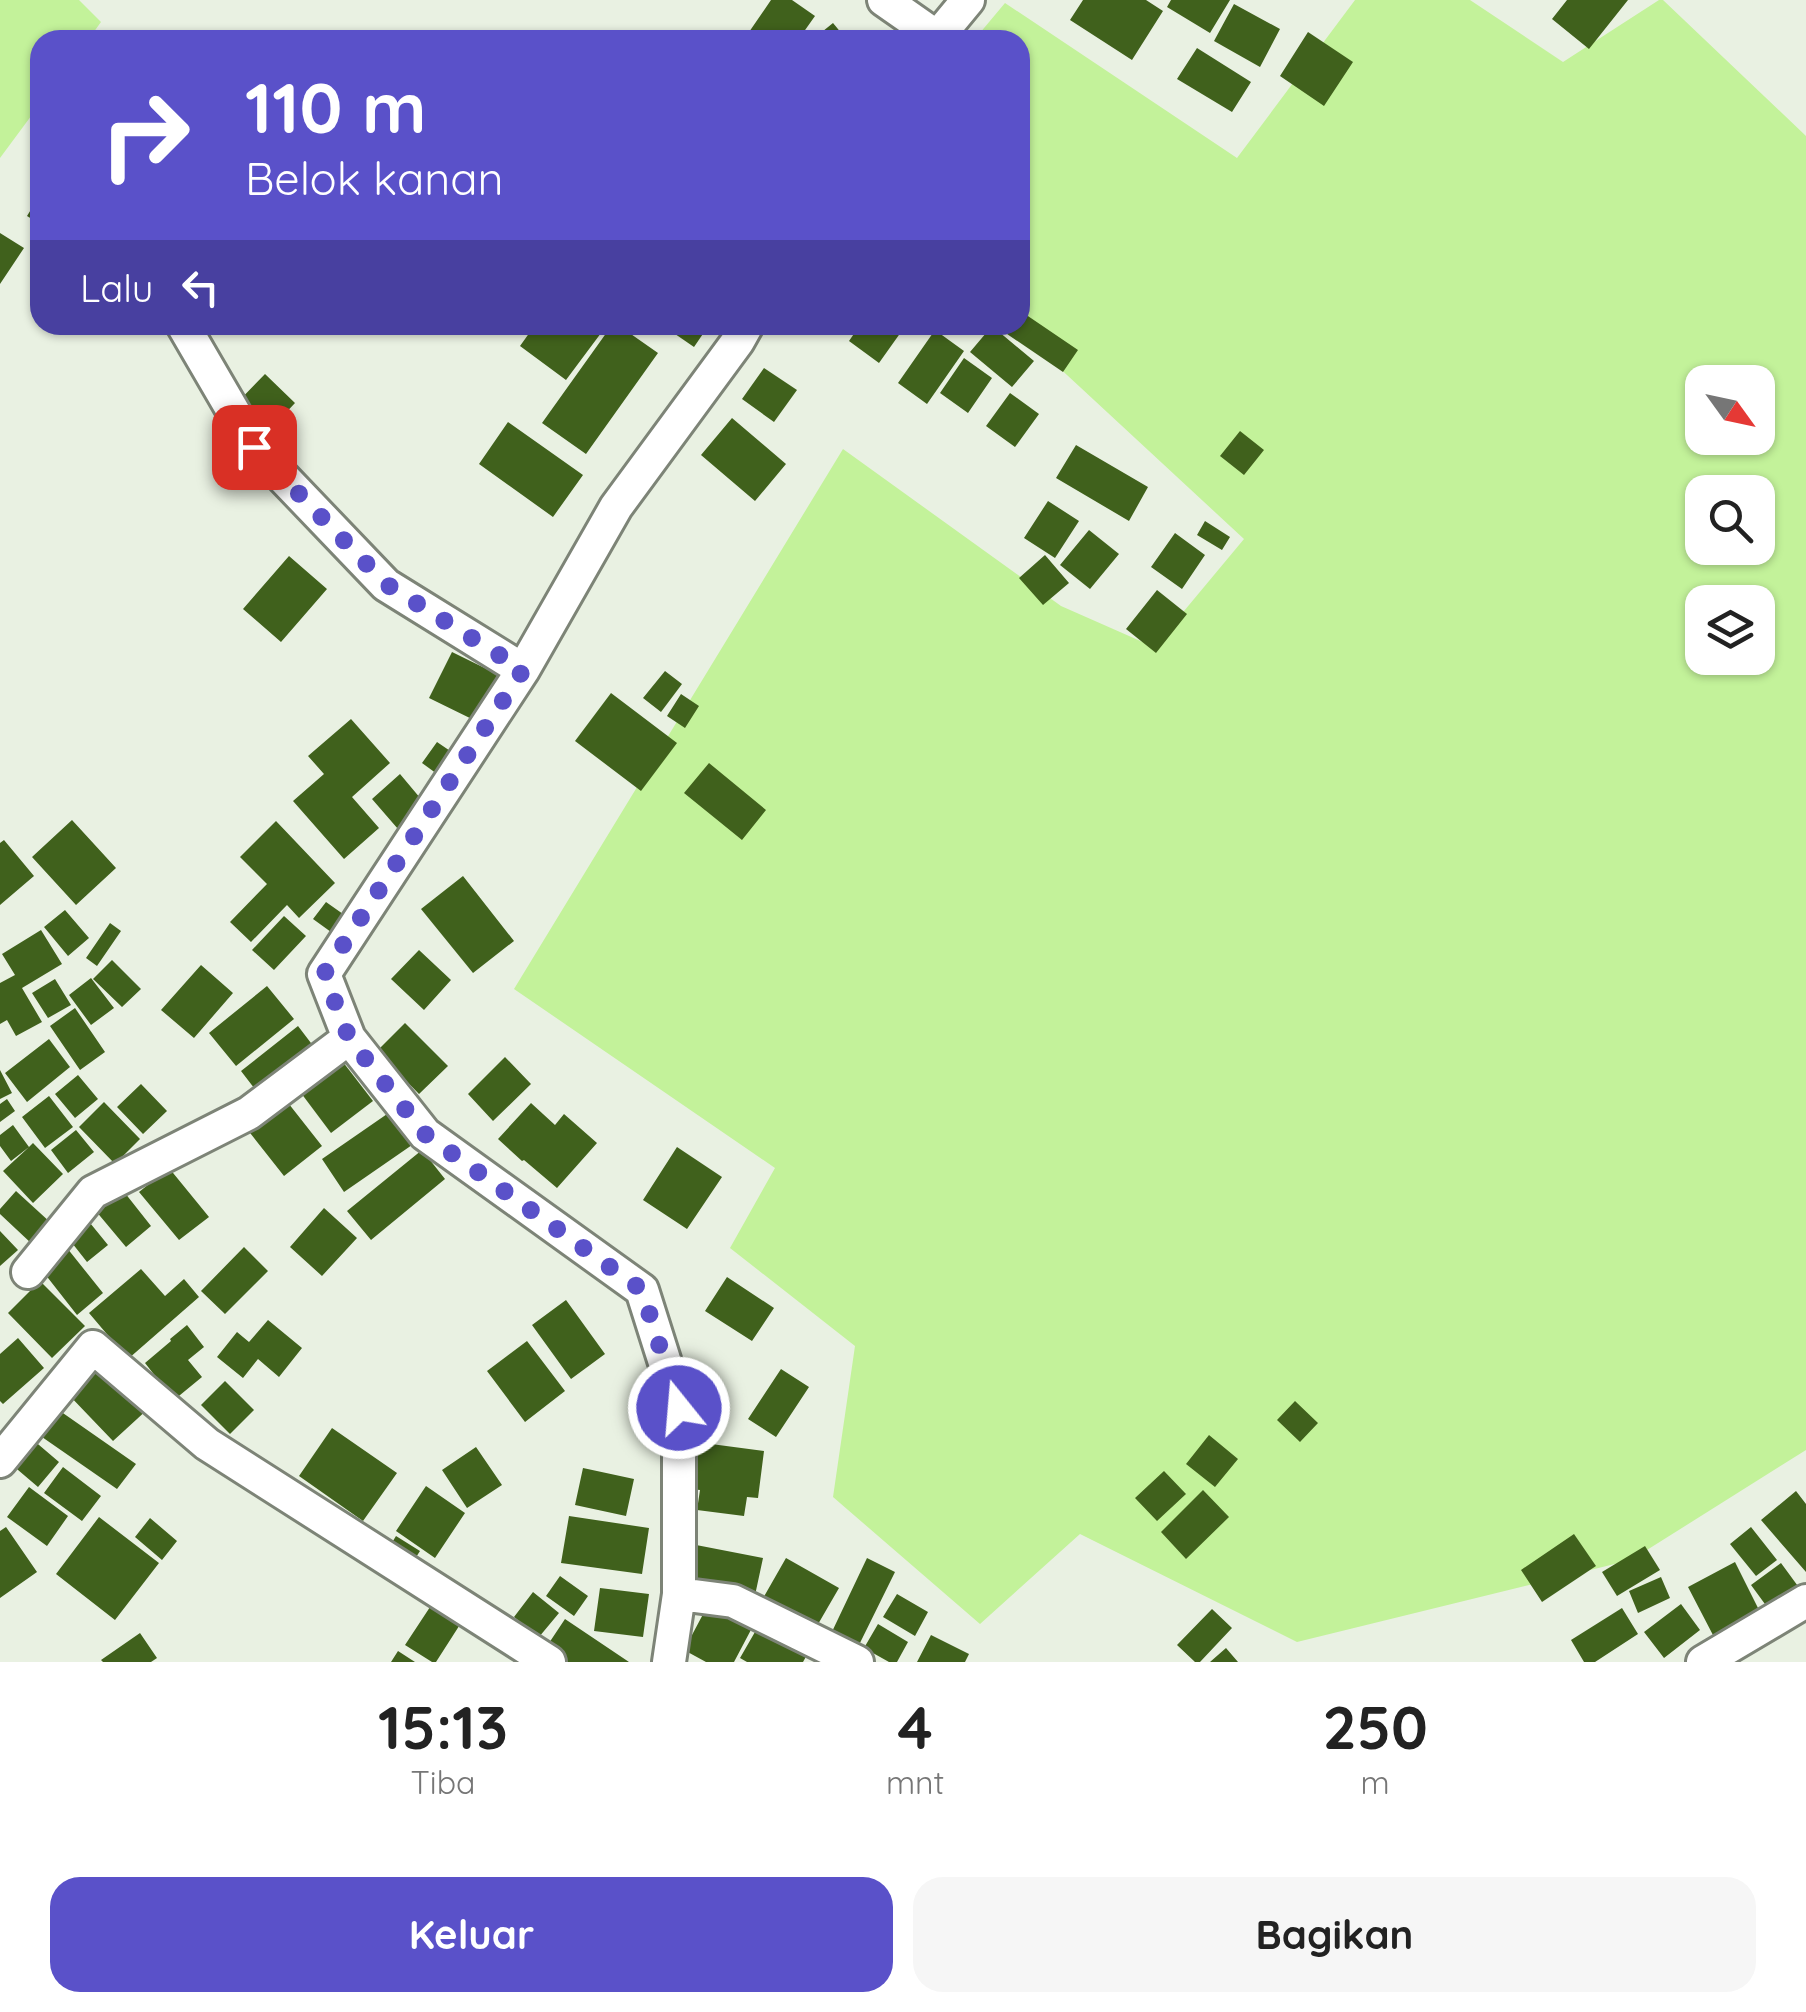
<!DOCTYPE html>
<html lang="id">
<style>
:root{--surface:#fff;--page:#f6f6f6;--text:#222;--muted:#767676;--accent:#5a51c9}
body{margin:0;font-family:Quicksand,sans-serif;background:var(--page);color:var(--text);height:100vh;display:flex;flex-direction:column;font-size:38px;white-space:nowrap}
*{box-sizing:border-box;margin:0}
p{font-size:32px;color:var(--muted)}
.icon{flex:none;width:55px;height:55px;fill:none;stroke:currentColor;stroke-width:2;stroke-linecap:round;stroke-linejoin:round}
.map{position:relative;height:1662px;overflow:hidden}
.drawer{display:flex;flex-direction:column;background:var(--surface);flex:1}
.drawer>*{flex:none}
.top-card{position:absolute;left:30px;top:30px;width:1000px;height:305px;border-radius:30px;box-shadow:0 2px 8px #0004;background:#5a51c9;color:#fff;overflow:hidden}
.needle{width:65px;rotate:123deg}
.fabs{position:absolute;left:1685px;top:365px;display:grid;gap:20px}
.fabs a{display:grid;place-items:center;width:90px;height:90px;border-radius:20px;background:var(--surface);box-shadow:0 2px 8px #0004;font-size:50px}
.pin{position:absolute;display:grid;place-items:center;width:85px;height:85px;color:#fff;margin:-42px;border-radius:20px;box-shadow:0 5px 15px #0006}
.me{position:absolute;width:110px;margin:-55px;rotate:343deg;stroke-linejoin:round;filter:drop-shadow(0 0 8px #0008)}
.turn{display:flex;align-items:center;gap:35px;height:210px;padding:0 50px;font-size:45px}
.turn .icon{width:130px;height:130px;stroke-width:2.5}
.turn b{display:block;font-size:70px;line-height:85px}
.then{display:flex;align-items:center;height:95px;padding:0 50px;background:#0003;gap:20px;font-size:38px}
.eta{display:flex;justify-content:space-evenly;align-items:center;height:170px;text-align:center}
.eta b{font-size:60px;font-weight:800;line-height:70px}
.action{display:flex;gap:20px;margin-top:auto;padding:20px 50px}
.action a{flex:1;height:115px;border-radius:30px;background:var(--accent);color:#fff;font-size:40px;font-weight:800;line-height:115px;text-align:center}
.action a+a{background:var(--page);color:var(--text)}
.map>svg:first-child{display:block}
</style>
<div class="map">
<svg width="1806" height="1662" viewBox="0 0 1806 1662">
<rect width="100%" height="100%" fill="#e9f1e2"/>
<path fill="#c3f29a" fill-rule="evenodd" d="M0 0H79L101 22 88 40H40V104L0 158Z
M1355 0H1470L1563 62 1659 0H1663L1806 136V1450L1631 1560 1297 1642 1080 1534 980 1624 833 1497 855 1346 730 1248 775 1168 514 989 843 449 1061 606 1154 647 1244 539 1013 325H1020V40H974L1005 3 1237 158ZM1702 382H1758V438H1702ZM1702 492H1758V548H1702ZM1702 602H1758V658H1702Z"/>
<path fill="#40611c" d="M771 0H792L815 16 798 40H754L747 35Z
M1083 0H1146L1163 11 1132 60 1070 20Z
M1171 0H1230L1210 33 1167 7Z
M1567 0H1628L1589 49 1552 19Z
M1234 4 1280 29 1260 67 1214 41Z
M833 23 847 40H812Z
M1308 32 1353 62 1324 106 1280 76Z
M1197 48 1251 82 1232 112 1177 79Z
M40 195V224L27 216Z
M0 233 24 248 0 284Z
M1022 312 1078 350 1063 372 1007 334 1014 325H1020Z
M535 325H607L566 380 520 346Z
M612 325H618L658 353 586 454 542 423Z
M662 325H709L694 347Z
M860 325H906L879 363 849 341Z
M992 326 1034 361 1012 387 970 352Z
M935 330 964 351 927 404 898 383Z
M964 358 992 378 968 413 940 393Z
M764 368 797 390 774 422 742 399Z
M265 374 295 403 262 438 232 408Z
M1010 393 1039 414 1015 447 986 426Z
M732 418 786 464 755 501 701 455Z
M508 422 583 475 553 517 479 464Z
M1240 431 1264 450 1244 475 1220 456Z
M1076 445 1148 487 1129 521 1056 478Z
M1048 501 1079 521 1055 558 1024 538Z
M1205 521 1230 537 1222 550 1197 535Z
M1089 530 1119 554 1090 589 1060 565Z
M1175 533 1205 555 1182 589 1151 567Z
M1045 555 1069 583 1043 605 1019 578Z
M289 556 327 589 281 642 243 609Z
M1157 590 1187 614 1156 653 1126 629Z
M452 652 503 677 480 723 429 698Z
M665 671 682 684 661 712 643 698Z
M611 693 677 743 641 791 575 741Z
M681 694 699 706 685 728 667 716Z
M351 719 390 763 352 797 379 828 344 859 293 801 324 774 308 756Z
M437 742 459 757 444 779 422 763Z
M709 763 766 810 742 840 684 793Z
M400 774 426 805 398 829 372 799Z
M72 820 116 868 76 905 32 857Z
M276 821 335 883 299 918 287 905 251 942 230 922 267 884 240 857Z
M4 840 34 876 0 905V843Z
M463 876 514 941 473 973 421 909Z
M326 902 343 914 331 932 313 919Z
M65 910 89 938 68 956 44 927Z
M284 916 306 936 274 970 252 950Z
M110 923 121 931 97 966 86 958Z
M41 930 62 964 22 988 42 1022 16 1036 7 1020 0 1024V983L15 975 2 954Z
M419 950 451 980 424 1010 391 979Z
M112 960 141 989 122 1007 93 979Z
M201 965 233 993 194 1038 161 1010Z
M91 978 114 1008 91 1025 69 995Z
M55 979 71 1005 48 1018 32 993Z
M267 986 294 1019 236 1066 209 1033Z
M75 1008 105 1052 80 1070 50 1026Z
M405 1023 448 1066 419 1094 377 1051Z
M298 1026 314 1047 258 1093 241 1071Z
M49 1039 70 1067 27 1102 5 1073Z
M336 1053 373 1101 331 1133 295 1085Z
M505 1057 531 1084 493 1121 468 1094Z
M0 1070 12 1093 0 1099Z
M78 1075 98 1099 75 1118 55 1094Z
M141 1084 167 1111 143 1134 117 1107Z
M49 1096 73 1127 45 1148 22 1117Z
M7 1099 15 1111 0 1122V1104Z
M285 1099 322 1146 284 1176 247 1129Z
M104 1102 140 1139 115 1164 79 1127Z
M531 1103 555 1125 564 1114 597 1143 557 1188 524 1160 522 1161 498 1139Z
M390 1112 412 1145 344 1192 322 1159Z
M13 1125 29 1147 33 1143 63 1174 33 1203 3 1171 29 1147 11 1161 0 1146V1135Z
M76 1130 94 1152 68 1173 51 1150Z
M677 1147 722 1177 687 1229 643 1200Z
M422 1150 445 1179 371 1240 347 1211Z
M169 1168 209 1217 179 1240 139 1192Z
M121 1188 151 1226 126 1247 95 1210Z
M16 1191 51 1223 32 1244 0 1214V1209Z
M324 1208 357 1238 322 1276 290 1247Z
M86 1218 108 1245 87 1262 65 1234Z
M0 1231 18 1250 0 1266Z
M244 1247 268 1271 225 1314 201 1291Z
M67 1248 103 1293 77 1315 41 1269Z
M141 1269 165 1296 184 1279 199 1297 128 1359 89 1313Z
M727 1277 774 1308 752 1341 705 1311Z
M40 1281 85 1326 52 1358 8 1313Z
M566 1300 605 1354 571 1379 532 1325Z
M268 1320 302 1348 279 1377 258 1359 243 1378 217 1357 237 1332 249 1342Z
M187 1325 204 1347 188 1360 202 1377 174 1400 145 1363 171 1341 170 1339Z
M18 1338 44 1368 3 1404 0 1401V1354Z
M527 1341 565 1391 525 1422 487 1371Z
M102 1359 149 1408 113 1441 67 1393Z
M781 1369 809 1387 776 1437 748 1419Z
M225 1381 254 1410 230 1434 201 1405Z
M1295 1401 1318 1423 1300 1442 1277 1420Z
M60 1411 136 1464 117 1489 42 1437Z
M332 1428 397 1473 363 1521 299 1476Z
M1209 1435 1238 1459 1215 1487 1186 1464Z
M32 1439 59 1462 38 1487 11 1464Z
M696 1442 764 1451 758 1498 747 1497 744 1516 697 1510 700 1490 690 1489Z
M476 1447 502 1485 467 1508 442 1470Z
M63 1467 101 1496 82 1521 44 1493Z
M583 1468 634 1479 626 1516 575 1505Z
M1164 1471 1186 1494 1157 1521 1135 1498Z
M426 1486 465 1513 435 1558 396 1531Z
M29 1487 68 1516 47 1546 7 1517Z
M1203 1490 1229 1517 1186 1559 1161 1532Z
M1796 1491 1806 1504V1572L1761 1520Z
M569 1516 649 1528 642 1574 561 1563Z
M99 1517 159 1563 115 1620 56 1574Z
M150 1518 177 1541 162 1560 135 1537Z
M6 1527 37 1572 0 1598V1531Z
M1751 1527 1777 1560 1756 1576 1730 1544Z
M1574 1534 1596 1566 1542 1602 1521 1570Z
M396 1536 420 1551 409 1568 385 1554Z
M691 1544 763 1558 754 1600 682 1586Z
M1645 1546 1660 1570 1617 1596 1602 1572Z
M786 1558 839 1588 810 1638 758 1607Z
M867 1558 895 1572 856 1651 829 1638Z
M1735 1562 1760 1612 1714 1637 1688 1587Z
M1781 1563 1803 1593 1773 1615 1751 1585Z
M560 1576 588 1596 574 1616 546 1596Z
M1661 1577 1670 1598 1638 1613 1629 1591Z
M600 1588 649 1594 643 1637 594 1631Z
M533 1592 559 1613 539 1637 514 1617Z
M897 1594 928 1612 915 1636 883 1617Z
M709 1603 753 1626 734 1662H706L684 1650Z
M432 1604 461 1623 436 1662H432L405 1645Z
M1681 1604 1700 1630 1664 1658 1644 1632Z
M1622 1608 1638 1634 1595 1662H1584L1571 1640Z
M1212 1609 1232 1628 1200 1662H1195L1177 1645Z
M565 1619 629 1662H565L545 1649Z
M878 1624 908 1642 897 1662H889L864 1648Z
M759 1625 808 1653 803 1662H747L740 1658Z
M140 1633 157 1658 151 1662H103L101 1660Z
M931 1635 969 1654 965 1662H917Z
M1226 1648 1238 1662H1210Z
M398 1651 415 1662H391Z"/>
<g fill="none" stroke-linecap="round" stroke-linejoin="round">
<defs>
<path id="minor" d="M884 0 937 37
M935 40 968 0
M183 325 254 447 386 585 523 670
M28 1272 93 1192 249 1113 349 1038
M0 1461 93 1347 207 1444 549 1662
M679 1594 733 1601 857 1662
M669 1662 679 1594V1407L642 1290 425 1134 349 1038 324 974 523 670 616 507 738 341 747 325
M1703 1662 1806 1601"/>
</defs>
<use href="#minor" stroke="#7d8477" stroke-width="38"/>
<use href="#minor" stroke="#fff" stroke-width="32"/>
</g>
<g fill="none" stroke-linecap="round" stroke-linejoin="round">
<path stroke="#5a51c9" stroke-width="18" stroke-dasharray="0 32.4" d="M254 447 386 584 523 670 324 974 349 1038 425 1134 642 1290 679 1408"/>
</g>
</svg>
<div class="fabs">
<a><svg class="needle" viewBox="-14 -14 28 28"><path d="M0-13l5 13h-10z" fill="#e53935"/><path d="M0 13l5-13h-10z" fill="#767676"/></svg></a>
<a><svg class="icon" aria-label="search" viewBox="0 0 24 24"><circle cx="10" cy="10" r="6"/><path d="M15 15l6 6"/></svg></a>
<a><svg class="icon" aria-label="layers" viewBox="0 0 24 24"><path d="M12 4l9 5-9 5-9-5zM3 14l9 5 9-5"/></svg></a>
</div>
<div class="pin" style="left:254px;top:447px;background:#d93025"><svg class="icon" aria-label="arrive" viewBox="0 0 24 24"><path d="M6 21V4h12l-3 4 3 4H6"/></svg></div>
<svg class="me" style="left:679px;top:1408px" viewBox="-20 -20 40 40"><circle r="17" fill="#5a51c9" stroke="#fff" stroke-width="3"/><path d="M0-11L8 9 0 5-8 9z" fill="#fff"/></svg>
<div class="top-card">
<div class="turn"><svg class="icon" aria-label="right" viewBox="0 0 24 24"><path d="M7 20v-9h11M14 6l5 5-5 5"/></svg><div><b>110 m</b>Belok kanan</div></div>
<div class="then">Lalu<svg class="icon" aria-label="left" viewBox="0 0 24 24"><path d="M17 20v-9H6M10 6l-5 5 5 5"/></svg></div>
</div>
</div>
<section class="drawer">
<div class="eta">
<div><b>15:13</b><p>Tiba</p></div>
<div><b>4</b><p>mnt</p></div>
<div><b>250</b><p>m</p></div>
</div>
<div class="action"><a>Keluar</a><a>Bagikan</a></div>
</section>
